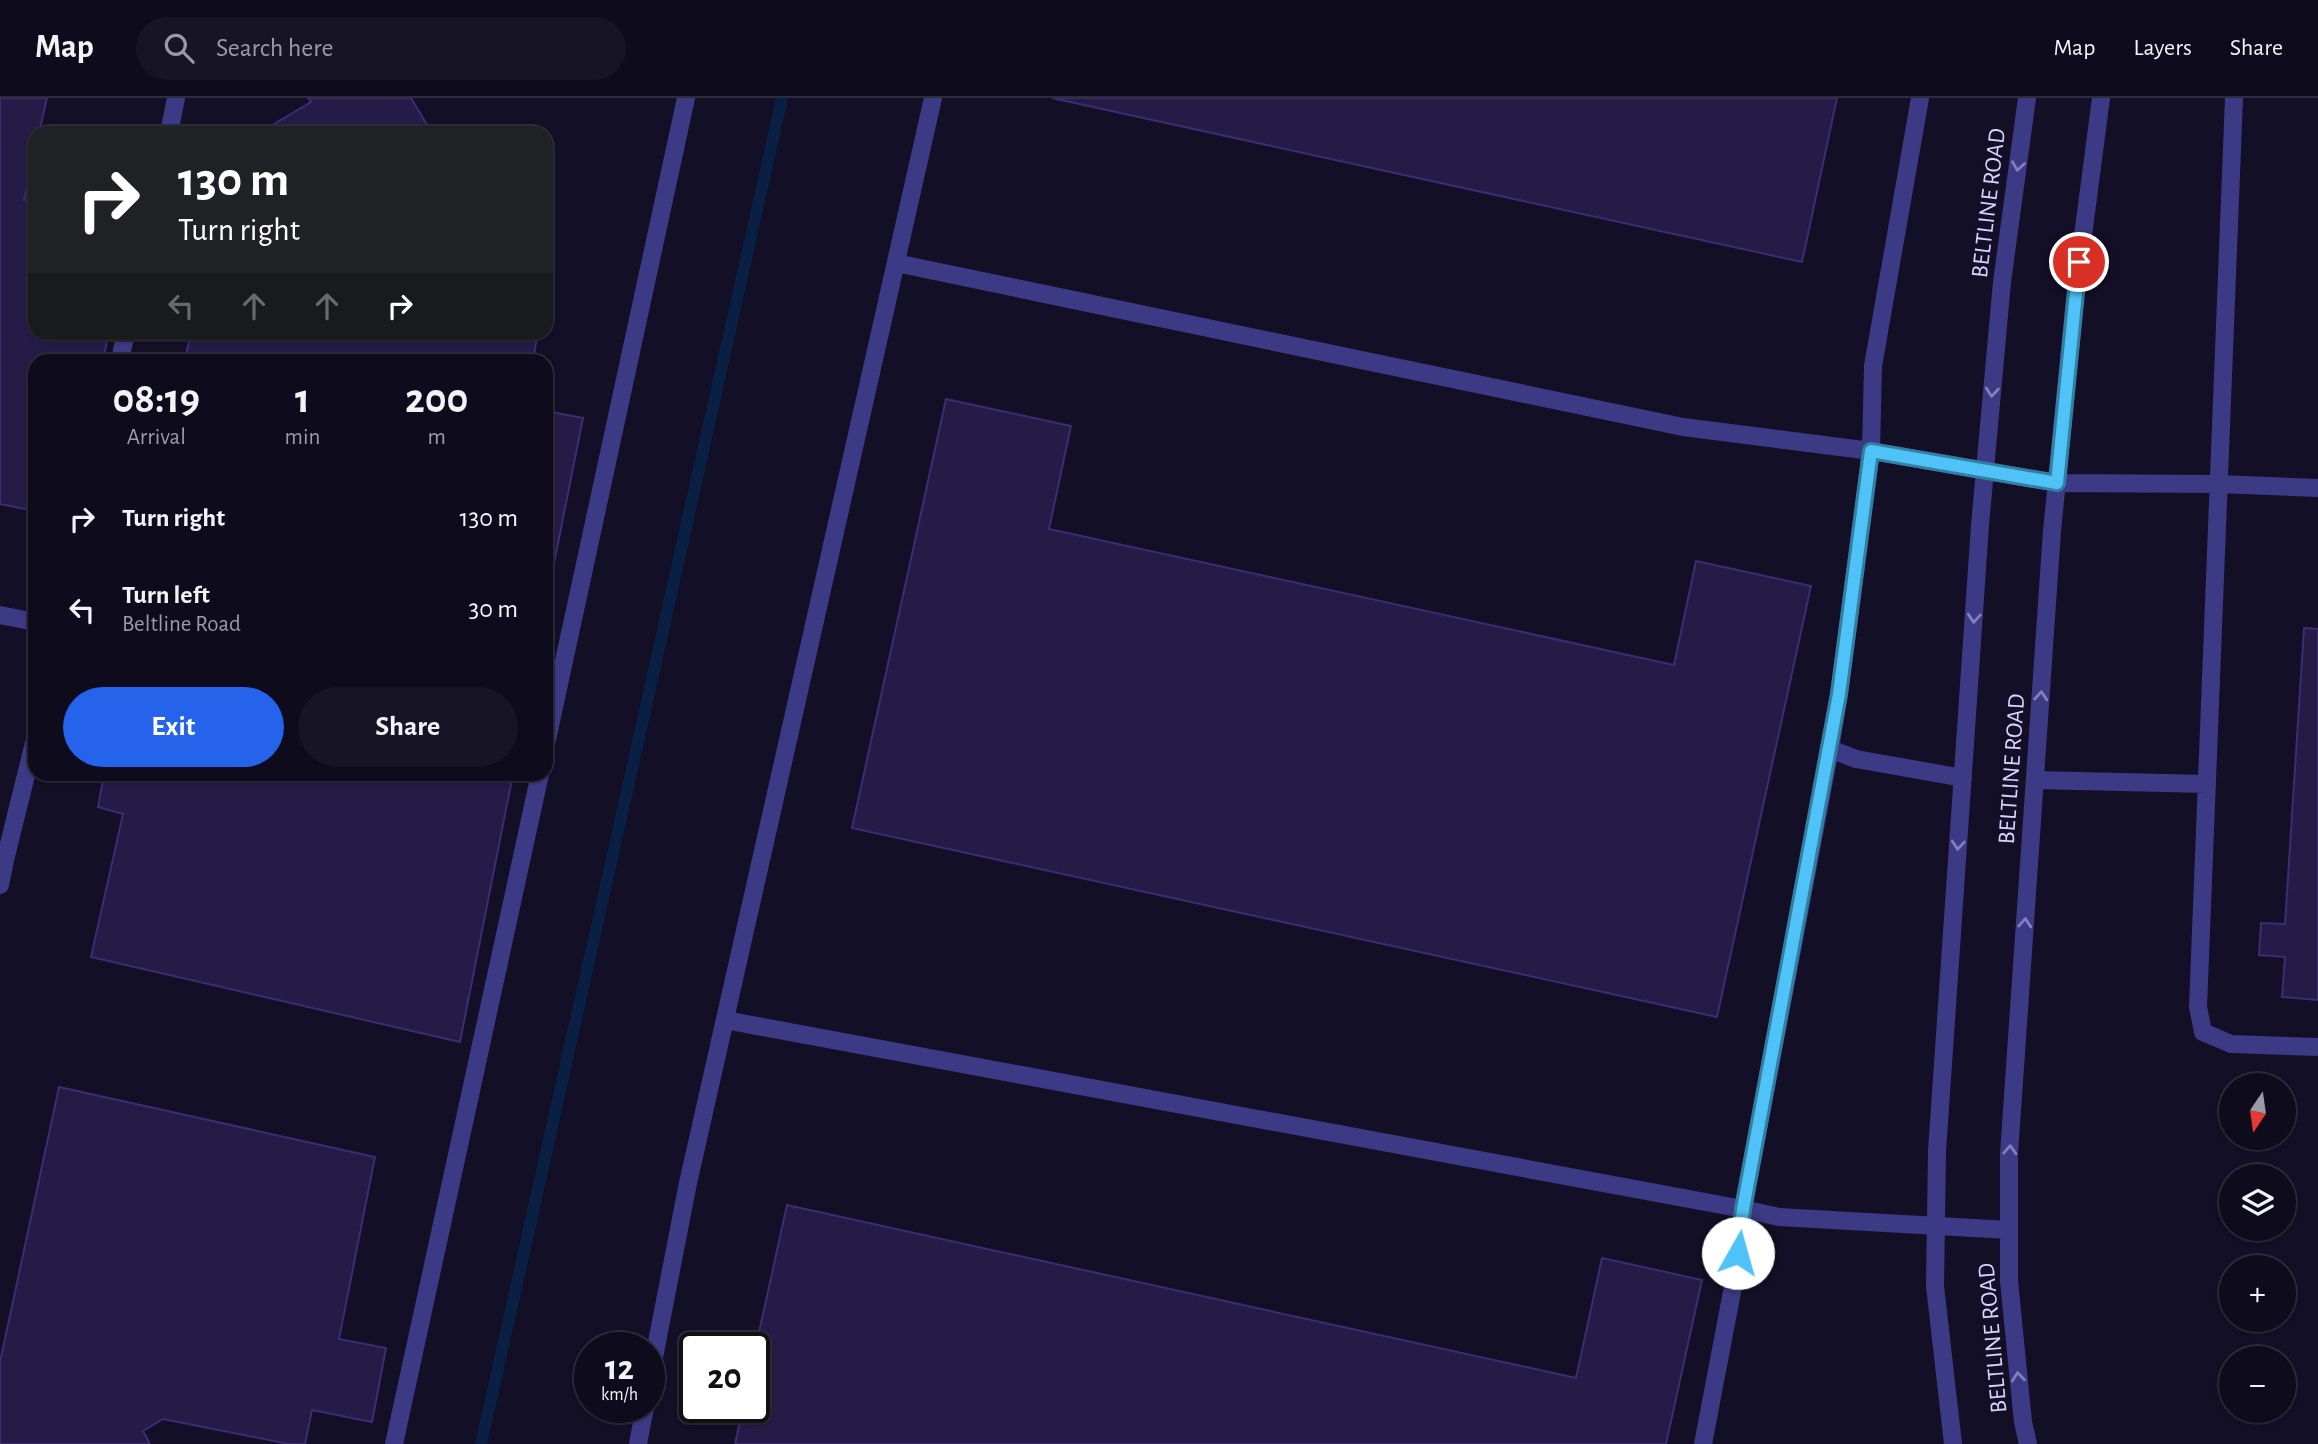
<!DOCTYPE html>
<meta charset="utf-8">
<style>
:root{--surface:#0e0b1c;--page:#171425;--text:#f1f3f6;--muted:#9b9ba3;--line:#2e2b3b;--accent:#2563eb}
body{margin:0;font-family:"Alegreya Sans",sans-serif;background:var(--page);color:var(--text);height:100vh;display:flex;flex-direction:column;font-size:26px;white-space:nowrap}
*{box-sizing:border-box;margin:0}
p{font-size:23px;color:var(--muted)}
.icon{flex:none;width:38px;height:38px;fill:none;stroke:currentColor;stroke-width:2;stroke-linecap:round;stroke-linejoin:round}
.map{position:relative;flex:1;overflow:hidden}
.panel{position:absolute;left:28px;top:256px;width:525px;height:427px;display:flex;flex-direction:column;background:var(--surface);border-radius:21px;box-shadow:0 2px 5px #0004,0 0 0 2px var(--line)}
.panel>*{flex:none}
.top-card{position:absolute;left:28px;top:28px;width:525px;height:214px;border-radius:21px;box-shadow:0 2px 5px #0004,0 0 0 2px var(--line);background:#202124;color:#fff;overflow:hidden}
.needle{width:46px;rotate:193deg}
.fabs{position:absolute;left:2219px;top:975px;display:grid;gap:14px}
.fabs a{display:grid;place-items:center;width:77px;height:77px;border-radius:50%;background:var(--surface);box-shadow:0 2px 5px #0004,0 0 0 2px var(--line);font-size:35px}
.speed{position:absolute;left:574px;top:1234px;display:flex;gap:14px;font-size:35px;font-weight:700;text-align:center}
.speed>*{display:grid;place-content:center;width:91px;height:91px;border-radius:50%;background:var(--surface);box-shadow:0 2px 5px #0004,0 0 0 2px var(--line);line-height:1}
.speed small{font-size:18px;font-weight:400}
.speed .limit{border:4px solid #111;border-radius:10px;background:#fff;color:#111}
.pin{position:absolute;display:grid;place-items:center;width:60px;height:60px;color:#fff;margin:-30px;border:4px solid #fff;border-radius:50%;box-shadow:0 2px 7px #0007}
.me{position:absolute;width:77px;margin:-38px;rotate:7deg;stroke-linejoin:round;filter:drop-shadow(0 0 5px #0008)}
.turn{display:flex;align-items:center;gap:24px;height:147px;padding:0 35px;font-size:32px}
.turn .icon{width:91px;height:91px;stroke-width:2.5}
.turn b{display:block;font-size:49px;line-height:60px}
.lanes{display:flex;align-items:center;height:66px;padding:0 35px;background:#0003;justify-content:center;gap:35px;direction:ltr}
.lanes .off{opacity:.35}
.eta{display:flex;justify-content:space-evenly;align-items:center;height:119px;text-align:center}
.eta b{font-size:42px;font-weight:700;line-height:49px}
.primary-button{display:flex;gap:14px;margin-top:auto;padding:14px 35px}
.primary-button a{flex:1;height:80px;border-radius:42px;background:var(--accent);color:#fff;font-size:28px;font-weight:700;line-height:80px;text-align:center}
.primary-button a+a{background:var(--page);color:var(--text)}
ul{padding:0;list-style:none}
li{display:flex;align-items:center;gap:21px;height:91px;padding:0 35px}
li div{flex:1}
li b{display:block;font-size:26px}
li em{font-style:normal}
header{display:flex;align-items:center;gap:42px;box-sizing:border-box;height:98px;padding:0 35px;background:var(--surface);border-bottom:2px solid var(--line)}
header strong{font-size:33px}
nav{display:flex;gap:38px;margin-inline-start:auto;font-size:24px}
.search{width:490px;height:63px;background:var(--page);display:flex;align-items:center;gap:18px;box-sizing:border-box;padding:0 24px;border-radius:38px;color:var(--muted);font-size:26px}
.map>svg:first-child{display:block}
</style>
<header>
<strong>Map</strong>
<div class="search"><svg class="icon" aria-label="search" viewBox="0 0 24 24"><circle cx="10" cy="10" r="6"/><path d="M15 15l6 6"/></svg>Search here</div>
<nav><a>Map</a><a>Layers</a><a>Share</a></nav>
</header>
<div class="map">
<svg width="2318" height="1346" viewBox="0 0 2318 1346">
<rect width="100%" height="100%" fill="#130f26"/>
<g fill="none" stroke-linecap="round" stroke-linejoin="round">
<path stroke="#0a1f44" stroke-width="12" d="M481 1346 782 0"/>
</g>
<path fill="#241b47" stroke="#3b2d73" stroke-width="2" d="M0 0H47L39 35H35V53L24 102 35 104V234H109L103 262H35V413L0 406Z
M308 0H411L432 35H259L311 4Z
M1052 0H1837L1802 164Z
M191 234H538L533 262H185Z
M946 301 1071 328 1049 431 1674 567 1696 463 1811 488 1717 919 852 730Z
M546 313 583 320 546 506Z
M2304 530 2318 531V902L2282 899 2285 859 2259 857 2261 825 2285 826Z
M104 676H513L460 944 91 859 123 716 98 709Z
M59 989 375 1059 339 1241 386 1250 372 1324 312 1312 305 1346H289L163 1321 143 1333 150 1346H0V1264Z
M787 1107 1576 1280 1602 1160 1702 1182 1666 1346H735L743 1309H754V1257Z"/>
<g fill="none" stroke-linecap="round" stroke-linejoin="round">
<path stroke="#3d3a85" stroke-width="18" d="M1920 0 1873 268 1871 353 2057 385 2218 386 2318 390
M2234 0 2198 909 2203 934 2231 946 2318 949
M169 35 176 0
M896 165 1683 329 1871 353 1839 596 1830 651 1856 661 1963 680
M120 262 126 234
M0 517 35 524
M546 646 686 0
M1830 651 1743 1111 1779 1119 2009 1132
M2035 682 2207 686
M0 757 6 758 35 641
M0 787 6 758
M725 922 1743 1111 1735 1178 1703 1346
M649 1285 688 1085 933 0
M394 1346 540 676
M638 1346 645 1309
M1953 1346 1935 1188 1937 1053 1980 427 2002 184 2027 0
M2028 1346 2023 1324 2009 1183V1056L2052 433 2076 191 2101 0"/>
</g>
<defs><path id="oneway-chevron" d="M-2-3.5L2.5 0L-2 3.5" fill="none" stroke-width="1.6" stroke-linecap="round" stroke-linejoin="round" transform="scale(1.75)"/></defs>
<g stroke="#837fbc">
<use href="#oneway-chevron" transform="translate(2018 68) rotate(98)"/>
<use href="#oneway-chevron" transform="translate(1992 294) rotate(95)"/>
<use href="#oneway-chevron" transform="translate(1974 520) rotate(94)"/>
<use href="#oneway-chevron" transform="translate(2041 598) rotate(-86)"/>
<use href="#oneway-chevron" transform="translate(1958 747) rotate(94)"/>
<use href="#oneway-chevron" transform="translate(2025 825) rotate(-86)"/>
<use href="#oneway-chevron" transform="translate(2010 1052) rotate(-87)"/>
<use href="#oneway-chevron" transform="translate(2018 1279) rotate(-96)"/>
</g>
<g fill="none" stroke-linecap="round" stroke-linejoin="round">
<defs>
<path id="route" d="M1738 1155 1743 1111 1839 596 1871 353 2057 385 2079 164"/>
</defs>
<use href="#route" stroke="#337fa1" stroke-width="18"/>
<use href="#route" stroke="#4fc3f7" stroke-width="12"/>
</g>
<g text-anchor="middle" stroke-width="7" stroke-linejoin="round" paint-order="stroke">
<g font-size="24" fill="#d9d4ff" stroke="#130f26">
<text transform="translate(1988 105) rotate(-83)" y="8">BELTLINE ROAD</text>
<text transform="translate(2011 671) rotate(-86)" y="8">BELTLINE ROAD</text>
<text transform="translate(1992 1240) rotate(-95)" y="8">BELTLINE ROAD</text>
</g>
</g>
</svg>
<div class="fabs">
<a><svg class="needle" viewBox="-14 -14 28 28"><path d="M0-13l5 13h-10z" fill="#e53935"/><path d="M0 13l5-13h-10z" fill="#9b9ba3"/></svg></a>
<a><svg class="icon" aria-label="layers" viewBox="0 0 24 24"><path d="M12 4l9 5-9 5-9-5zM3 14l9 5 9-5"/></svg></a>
<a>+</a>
<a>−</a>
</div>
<div class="speed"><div>12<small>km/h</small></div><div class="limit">20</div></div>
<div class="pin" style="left:2079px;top:164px;background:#d93025"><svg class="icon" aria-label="arrive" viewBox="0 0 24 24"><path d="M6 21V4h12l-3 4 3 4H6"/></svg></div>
<svg class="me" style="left:1738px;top:1155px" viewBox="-20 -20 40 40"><circle r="19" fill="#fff"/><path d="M0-13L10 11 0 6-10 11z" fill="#4fc3f7"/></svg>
<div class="top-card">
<div class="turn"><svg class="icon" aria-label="right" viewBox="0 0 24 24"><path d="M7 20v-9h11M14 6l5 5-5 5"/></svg><div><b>130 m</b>Turn right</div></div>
<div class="lanes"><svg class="icon off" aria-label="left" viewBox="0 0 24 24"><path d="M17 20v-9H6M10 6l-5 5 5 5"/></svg><svg class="icon off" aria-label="ahead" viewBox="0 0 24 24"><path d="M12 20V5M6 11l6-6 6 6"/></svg><svg class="icon off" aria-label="ahead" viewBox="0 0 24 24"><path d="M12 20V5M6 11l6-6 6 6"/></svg><svg class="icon" aria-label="right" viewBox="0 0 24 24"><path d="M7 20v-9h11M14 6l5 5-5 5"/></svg></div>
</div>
<section class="panel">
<div class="eta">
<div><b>08:19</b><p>Arrival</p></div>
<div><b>1</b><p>min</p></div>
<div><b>200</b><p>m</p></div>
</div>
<ul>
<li><svg class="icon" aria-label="right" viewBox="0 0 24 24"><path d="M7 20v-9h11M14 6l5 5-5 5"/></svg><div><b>Turn right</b></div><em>130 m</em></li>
<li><svg class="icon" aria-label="left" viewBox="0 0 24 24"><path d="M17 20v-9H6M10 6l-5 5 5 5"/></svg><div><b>Turn left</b><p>Beltline Road</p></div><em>30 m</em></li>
</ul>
<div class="primary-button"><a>Exit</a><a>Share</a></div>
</section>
</div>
